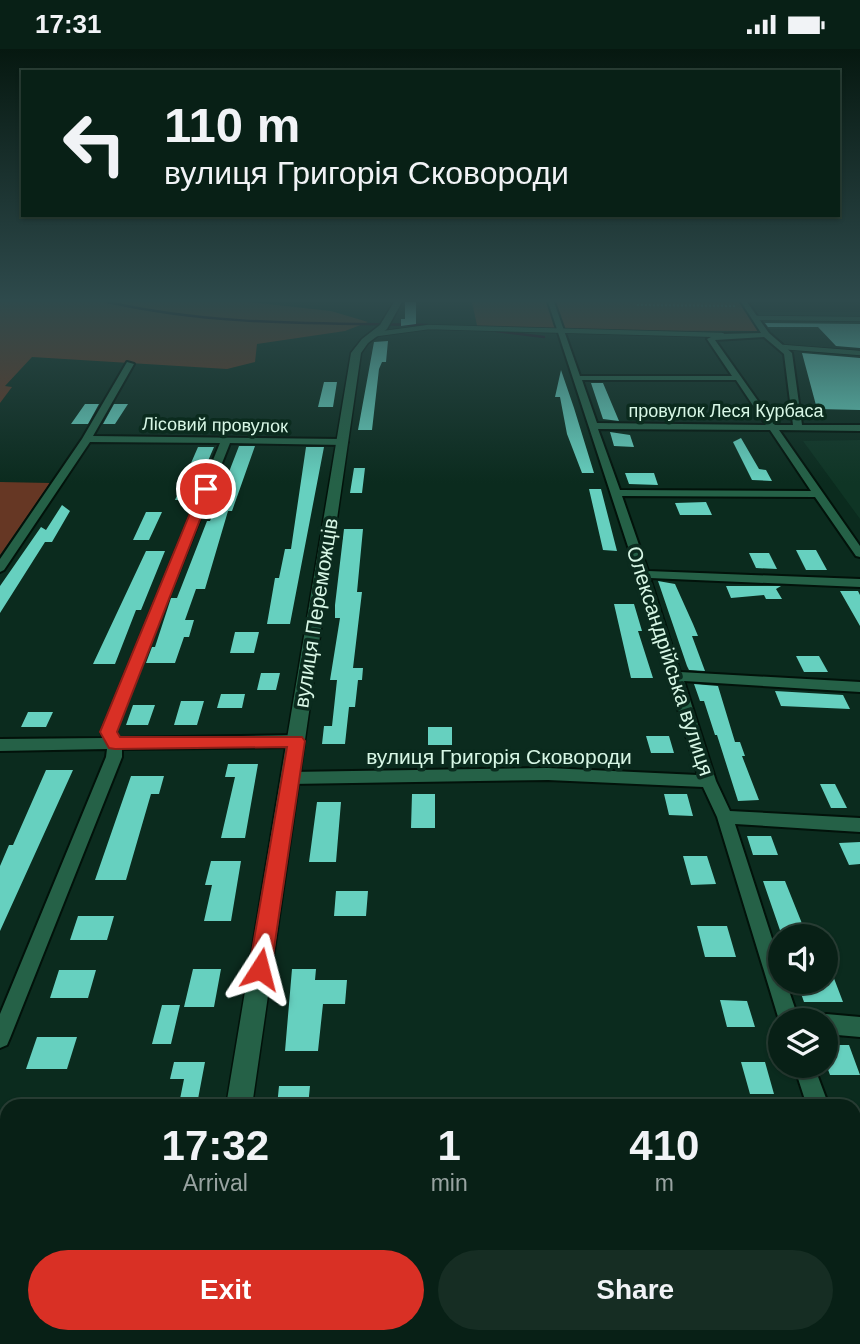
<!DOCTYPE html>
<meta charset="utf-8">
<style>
:root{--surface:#082016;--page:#162d23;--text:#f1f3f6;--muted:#98a3a1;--line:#293e35;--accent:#d93025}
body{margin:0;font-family:Arial,sans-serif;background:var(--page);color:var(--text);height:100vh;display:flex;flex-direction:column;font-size:26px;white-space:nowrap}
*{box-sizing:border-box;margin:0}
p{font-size:23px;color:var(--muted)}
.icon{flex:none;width:38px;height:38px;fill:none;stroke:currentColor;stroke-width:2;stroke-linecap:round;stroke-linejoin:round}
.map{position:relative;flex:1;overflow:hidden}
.drawer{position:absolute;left:0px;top:1050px;width:861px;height:245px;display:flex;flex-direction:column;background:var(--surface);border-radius:21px 21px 0 0;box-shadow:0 2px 5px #0004,0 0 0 2px var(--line)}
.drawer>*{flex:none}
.guide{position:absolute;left:21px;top:21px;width:819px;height:147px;border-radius:0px;box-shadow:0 2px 5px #0004,0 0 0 2px var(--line);background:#082016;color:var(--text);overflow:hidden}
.buttons{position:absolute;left:768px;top:875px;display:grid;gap:14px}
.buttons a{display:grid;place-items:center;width:70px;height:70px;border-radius:50%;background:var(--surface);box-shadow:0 2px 5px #0004,0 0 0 2px var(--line);font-size:35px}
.pin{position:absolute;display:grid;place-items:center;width:60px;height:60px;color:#fff;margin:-30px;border:4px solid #fff;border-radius:50%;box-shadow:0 2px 7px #0007}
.me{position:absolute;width:77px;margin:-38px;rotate:9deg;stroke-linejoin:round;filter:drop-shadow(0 0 5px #0008)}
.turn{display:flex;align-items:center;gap:24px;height:147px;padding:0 28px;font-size:32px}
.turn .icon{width:91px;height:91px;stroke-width:2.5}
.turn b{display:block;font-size:49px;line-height:60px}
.eta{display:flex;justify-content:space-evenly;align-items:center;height:119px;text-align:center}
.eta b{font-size:42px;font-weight:700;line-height:49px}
.primary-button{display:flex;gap:14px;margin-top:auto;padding:14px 28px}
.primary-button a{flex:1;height:80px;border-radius:42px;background:var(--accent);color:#fff;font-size:28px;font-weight:700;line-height:80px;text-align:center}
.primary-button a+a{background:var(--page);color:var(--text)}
.status{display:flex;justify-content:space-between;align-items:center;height:49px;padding:0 35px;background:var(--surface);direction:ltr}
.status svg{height:19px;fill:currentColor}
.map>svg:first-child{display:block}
</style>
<div class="status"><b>17:31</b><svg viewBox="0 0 49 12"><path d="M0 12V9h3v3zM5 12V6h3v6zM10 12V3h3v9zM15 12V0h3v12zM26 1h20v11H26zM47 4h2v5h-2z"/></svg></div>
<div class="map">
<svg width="860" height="1295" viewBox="0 0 860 1295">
<rect width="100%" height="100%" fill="#0b2b1e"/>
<path fill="#0f3525" d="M754 263H860V281L768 280Z
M860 391V470L803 392Z"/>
<path fill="#663724" d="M0 253H249L331 262 368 273 345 282 257 295 255 313 227 320 32 308 5 337 12 338 0 354Z
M472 253H740L758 282 478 281Z
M0 433 50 434 0 506Z"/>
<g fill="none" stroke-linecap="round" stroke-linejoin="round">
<path stroke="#1f0015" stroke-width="2.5" d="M108 253C214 277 319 274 428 276
M496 282 544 288"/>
</g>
<path fill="#66d0bf" d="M405 253H416V275L401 277V270H405Z
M765 274 860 275V299L836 297 818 278H768Z
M388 292 386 313H382L379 320 372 381H358L374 293Z
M802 304 860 309V361L817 360Z
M561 321 574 359 594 424H582L567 385 560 348H555Z
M324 333H337L333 358H318Z
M591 334H603L619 372 603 370Z
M85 355H99L88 375H71Z
M114 355H128L115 375H103Z
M610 383 630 386 634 398 614 397Z
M741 389 759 420 766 421 772 432 752 431 733 393Z
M239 397H255L232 462H228L205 540H196L185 571H194L189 588H184L175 614H146L152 598H155L171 549H177L207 472H210Z
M198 398H214L191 451H175Z
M306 398H324L290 575H267L275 529H279L285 500H291Z
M354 419H365L362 444H350Z
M625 424H654L658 436 629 435Z
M589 440H601L617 502 603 501Z
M706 453 712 466H680L675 454Z
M62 456 70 462 52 493H45L0 564V537L41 478 46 481Z
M146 463H162L149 491H133Z
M344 480H363L357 543H362L353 619H363L362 631H358L355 658H349L345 695H322L324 677H332L337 631H330L340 569H335V556Z
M796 501H816L827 521H806Z
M146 502H165L141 561H136L115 615H93Z
M749 504H769L777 520 756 519Z
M658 532 675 535 693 575 698 587H692L705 622 689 621 687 617Z
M726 537H781L776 540 782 550H766L764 546 731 549Z
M840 542H858L860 546V577Z
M614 555H634L642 582H638L653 629H631Z
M235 583H259L254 604H230Z
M796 607H819L828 623H804Z
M261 624H280L276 641H257Z
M694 635 718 637 735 693H740L745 707H742L759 751 738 752 717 686H715L704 652H700Z
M775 642 843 646 850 660 781 657Z
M221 645H245L242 659H217Z
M181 652H204L197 676H174Z
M133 656H155L148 676H126Z
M28 663H53L46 678H21Z
M428 678H452V696H428Z
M646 687H669L674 704H651Z
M228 715H258L245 789H221L235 728H225Z
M46 721H73L0 882V817L9 796H13Z
M131 727H164L159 745H151L126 831H95Z
M820 735H835L847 759H831Z
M412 745H435V779H411Z
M664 745H687L693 767 669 766Z
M317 753H341L336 813H309Z
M747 787H771L778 806H753Z
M860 793V815L849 816 839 794Z
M683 807H707L716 835 691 836Z
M211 812H241L231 872H204L212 836H205Z
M763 832H785L807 887H782Z
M336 842H368L366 867H334Z
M78 867H114L107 891H70Z
M697 877H727L736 908H705Z
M827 911 843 953H804L797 933H826Z
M193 920H221L214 958H184Z
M292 920H316L315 931H347L345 955H323L318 1002H285Z
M59 921H96L88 949H50Z
M720 951 747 952 755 978H727Z
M162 956H180L171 995H152Z
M37 988H77L67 1020H26Z
M826 996H849L860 1026H830L826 1015Z
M174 1013H205L198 1050H180L184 1030H170Z
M741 1013H765L774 1045H750Z
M279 1037H310L308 1057H277Z"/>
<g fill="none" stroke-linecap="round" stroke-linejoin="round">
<defs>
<path id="service" d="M756 269 860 270
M377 285 429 278 722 286
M783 298 860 304"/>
<path id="minor" d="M548 253H554L580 327H732L707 290 717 285 761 284 741 253H747L769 284 792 304 802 376H860V382L779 381 860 497V508L856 507 815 448 622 447 648 522 860 530V538L650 529 680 623 860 633V643L684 632 716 732 730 762 860 769V783L735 775 780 914V933H786L799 971H780V974L779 971 717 768 703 738 548 731 290 735 285 733 282 729 285 725 290 723 548 719 698 726 637 525ZM764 288 784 305 793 376H775L715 291ZM582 331H736L766 376 597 374ZM598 380 770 381 811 442 620 441Z
M127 313 134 315 93 387 343 390 348 393 343 396 230 394 115 683 119 689 296 686 301 688 303 692 301 696 296 698 122 700V708L10 989 7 996 0 999V965L106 708 107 700 0 702V690L104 689 101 683 220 394 90 393 4 521 0 523V510L82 390Z
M826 965 860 968V988L826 985V971H818L819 968Z
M794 1017H814L829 1057H807Z
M854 1154 860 1157V1196L854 1193Z"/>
<path id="tertiary" d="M394 253H402L387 280 368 294 361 304 252 1057H226L351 304 362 290 380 276Z
M186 1288H218L217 1295H185Z"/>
</defs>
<use href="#service" stroke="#02120a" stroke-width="6"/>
<use href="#minor" stroke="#02120a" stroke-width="4"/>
<use href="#tertiary" stroke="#02120a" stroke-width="3"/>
<path stroke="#638374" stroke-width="2" stroke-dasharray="2 2" stroke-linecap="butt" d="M637 256 737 257"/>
<use href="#service" stroke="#256147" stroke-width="4.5"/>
<use href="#minor" fill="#256147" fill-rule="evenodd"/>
<use href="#tertiary" fill="#256147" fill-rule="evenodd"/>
</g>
<linearGradient id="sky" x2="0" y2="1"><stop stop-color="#061810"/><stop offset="0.58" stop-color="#2e4a4c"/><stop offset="1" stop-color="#2e4a4c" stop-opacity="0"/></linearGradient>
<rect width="860" height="434" fill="url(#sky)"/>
<path fill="#d93025" stroke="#8d1f18" stroke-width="2" d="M206 437 212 440 117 683 120 688H302L305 692 271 920 268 928 260 931 252 928 249 920 287 698 115 700 109 699 100 683 200 440Z"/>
<g text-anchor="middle" stroke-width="7" stroke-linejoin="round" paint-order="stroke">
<g font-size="18" fill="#d8f7e6" stroke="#0b2b1e">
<text x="726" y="368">провулок Леся Курбаса</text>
<text transform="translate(215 376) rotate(1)" y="6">Лісовий провулок</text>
</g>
<g font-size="21" fill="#d8f7e6" stroke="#0b2b1e">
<text transform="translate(316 564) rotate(-81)" y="7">вулиця Переможців</text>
<text transform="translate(670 612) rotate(72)" y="7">Олександрійська вулиця</text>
<text x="499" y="715">вулиця Григорія Сковороди</text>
</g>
</g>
</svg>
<div class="buttons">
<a><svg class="icon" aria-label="sound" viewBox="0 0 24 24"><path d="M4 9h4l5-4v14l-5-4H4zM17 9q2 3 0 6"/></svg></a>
<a><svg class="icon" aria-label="layers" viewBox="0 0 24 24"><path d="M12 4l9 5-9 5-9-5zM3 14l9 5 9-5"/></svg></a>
</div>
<div class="pin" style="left:206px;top:440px;background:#d93025"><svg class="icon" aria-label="arrive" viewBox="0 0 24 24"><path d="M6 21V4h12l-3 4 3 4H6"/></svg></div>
<svg class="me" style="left:260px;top:920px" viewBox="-20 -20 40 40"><path d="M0-17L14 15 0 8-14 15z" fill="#d93025" stroke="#fff" stroke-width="4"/></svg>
<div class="guide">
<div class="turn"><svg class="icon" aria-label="left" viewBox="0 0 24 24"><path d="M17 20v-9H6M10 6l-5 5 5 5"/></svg><div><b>110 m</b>вулиця Григорія Сковороди</div></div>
</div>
<section class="drawer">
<div class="eta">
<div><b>17:32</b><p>Arrival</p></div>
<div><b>1</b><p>min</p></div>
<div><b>410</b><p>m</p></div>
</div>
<div class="primary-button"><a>Exit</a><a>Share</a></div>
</section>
</div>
